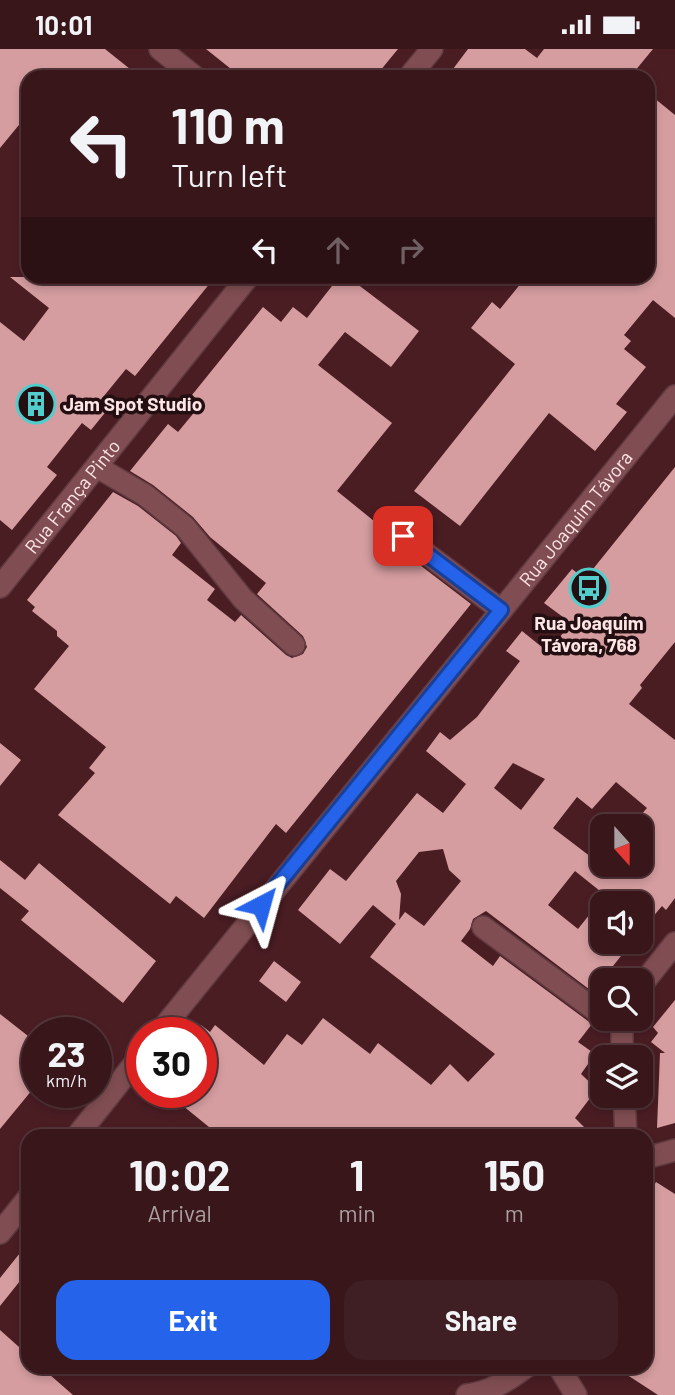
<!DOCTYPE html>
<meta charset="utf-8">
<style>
:root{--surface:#38161a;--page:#3f1f23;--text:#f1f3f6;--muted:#ab9fa2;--line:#523539;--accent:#2563eb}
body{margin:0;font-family:Barlow,sans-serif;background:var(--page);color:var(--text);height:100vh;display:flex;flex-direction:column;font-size:26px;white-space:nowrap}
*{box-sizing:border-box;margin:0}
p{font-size:23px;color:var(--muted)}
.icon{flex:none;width:38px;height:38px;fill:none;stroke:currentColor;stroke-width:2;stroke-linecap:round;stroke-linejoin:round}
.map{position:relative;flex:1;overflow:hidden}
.side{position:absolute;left:21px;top:1080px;width:632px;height:245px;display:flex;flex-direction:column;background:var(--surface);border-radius:21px;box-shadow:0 4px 10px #0003,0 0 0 2px var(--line)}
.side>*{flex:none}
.top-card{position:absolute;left:21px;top:21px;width:634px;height:214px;border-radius:21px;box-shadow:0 4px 10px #0003,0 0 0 2px var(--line);background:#38161a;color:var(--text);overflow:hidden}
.needle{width:46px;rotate:159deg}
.tools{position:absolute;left:590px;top:765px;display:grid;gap:14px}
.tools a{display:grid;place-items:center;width:63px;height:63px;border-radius:14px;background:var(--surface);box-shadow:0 4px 10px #0003,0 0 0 2px var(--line);font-size:35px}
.speed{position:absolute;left:21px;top:968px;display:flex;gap:14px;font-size:35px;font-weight:700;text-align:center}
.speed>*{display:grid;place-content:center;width:91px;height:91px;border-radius:50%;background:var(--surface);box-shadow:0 4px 10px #0003,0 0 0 2px var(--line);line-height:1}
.speed small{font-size:18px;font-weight:400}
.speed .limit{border:10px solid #d22;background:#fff;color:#111}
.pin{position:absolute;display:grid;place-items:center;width:60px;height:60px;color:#fff;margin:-30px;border-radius:14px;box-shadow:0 4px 10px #0006}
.me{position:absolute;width:77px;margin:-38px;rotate:39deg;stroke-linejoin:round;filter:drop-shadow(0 0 5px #0008)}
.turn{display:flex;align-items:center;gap:24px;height:147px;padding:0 35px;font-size:32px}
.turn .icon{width:91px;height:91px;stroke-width:2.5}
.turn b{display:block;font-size:49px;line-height:60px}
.lanes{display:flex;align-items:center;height:66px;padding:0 35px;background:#0003;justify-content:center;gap:35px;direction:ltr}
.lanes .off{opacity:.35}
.eta{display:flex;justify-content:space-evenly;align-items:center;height:119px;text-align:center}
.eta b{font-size:42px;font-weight:700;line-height:49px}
.cta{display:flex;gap:14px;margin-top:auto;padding:14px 35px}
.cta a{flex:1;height:80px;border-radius:21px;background:var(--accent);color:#fff;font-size:28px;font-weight:700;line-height:80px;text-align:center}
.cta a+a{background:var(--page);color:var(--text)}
.status{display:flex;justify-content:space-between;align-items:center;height:49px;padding:0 35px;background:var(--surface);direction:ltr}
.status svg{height:19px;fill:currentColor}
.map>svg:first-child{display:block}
</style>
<div class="status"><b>10:01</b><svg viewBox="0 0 49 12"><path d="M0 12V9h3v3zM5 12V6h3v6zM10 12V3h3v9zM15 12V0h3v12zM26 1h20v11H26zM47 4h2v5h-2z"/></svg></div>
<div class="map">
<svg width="675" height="1346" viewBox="0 0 675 1346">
<rect width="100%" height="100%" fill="#4a1d23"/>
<path fill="#d59da0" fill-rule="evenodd" d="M0 0H105L140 28H28V65L0 99Z
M206 0H398L375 28H241Z
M468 0H525L537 9 544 0H653L630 28H447Z
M648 44 675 66V269L653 251 624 286 631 292 624 300 646 318 616 355 627 363 595 402 549 364 460 477 414 442 515 315 471 279 492 253 500 260 526 228H648Z
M10 228H215L135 327 126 320 99 353 108 360 91 381 82 374 47 418 57 426 12 481 0 471V273L24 292 49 259Z
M339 228H348L419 282 391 318 345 283 318 316 392 374 337 442 390 485 391 491 395 497 471 555 286 784 276 775 204 869 176 847 170 855 58 766 95 724 89 719 106 698 34 640 69 597 57 587V582L32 562 35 558 27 551 113 443 138 457 176 487 181 494 172 506 215 540 207 551 235 573 241 566 286 606 292 609 303 605 307 598 303 587 257 545 266 534 210 488 193 468 153 436 130 422 168 375 178 383 202 354 192 346 263 258 281 273 293 258 307 269Z
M675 418V593L640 636 642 639 629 655 675 691V849L666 861 662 857 640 883V854H602V892H633L609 922 614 926 610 931H602V950L486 862 473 870 470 880 461 892 493 917 500 907 592 975 578 993 595 1005 581 1025 597 1040 575 1069 593 1087H220L166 1043H201V976L210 983 215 976 264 1016 287 985 302 996 323 969 370 1005 378 994 431 1036 450 1015 468 1033 495 1005 370 908 396 875 373 856 340 895 298 861 330 820 346 832 417 744 443 764 466 735 426 702 440 683 450 691 477 668 520 612 506 602 522 582 548 603 571 574 544 554 572 520 585 530ZM513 714 545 730 521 761 494 739ZM616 733 647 759 640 767V816H602V795L591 808 553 779 577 748 592 760ZM443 800 449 821 461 832 424 877 405 863 399 871 401 845 396 832 419 803ZM575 822 605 846 578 880 548 856Z
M0 694 21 711 0 737Z
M0 811 25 831 39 814 156 912 123 954 21 871 29 862 0 839Z
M274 912 301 933 286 953 259 932Z
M675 951V1074L657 1079 660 1004H665L651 993 658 984 653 978Z
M0 965 37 994V1035L0 1080Z
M656 1133 675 1145V1346H658L615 1318H646V1150Z
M28 1194V1222L0 1257V1229Z
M0 1281 28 1306V1318H41L73 1346H0Z"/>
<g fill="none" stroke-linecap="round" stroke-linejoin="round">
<defs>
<g id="minor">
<path d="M160 0 195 28"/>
<path d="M409 28 432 0"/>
<path d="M97 418 145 446 185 478 243 550 294 596"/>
<path d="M403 487 501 561"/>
<path id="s1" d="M0 538 248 228"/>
<path d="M483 878 602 966"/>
<path d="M640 938 675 894"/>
<path id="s2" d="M159 984 675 347"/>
<path d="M622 1008V980L625 970"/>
<path d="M624 1046 626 1087"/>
<path d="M77 1087 142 1005"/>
<path d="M646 1109 675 1101"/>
<path d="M0 1184 28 1149"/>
<path d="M559 1318 576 1346"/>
<path d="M467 1346C490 1343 507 1332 526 1318"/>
</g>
</defs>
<use href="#minor" stroke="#603a40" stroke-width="24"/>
<use href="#minor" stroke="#804e52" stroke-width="21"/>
</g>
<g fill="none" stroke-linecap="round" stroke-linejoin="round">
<defs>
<path id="route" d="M261 856 501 561 403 487"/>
</defs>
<use href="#route" stroke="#184099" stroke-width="18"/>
<use href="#route" stroke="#2563eb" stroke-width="12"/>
</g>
<defs>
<symbol id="building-ring" viewBox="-11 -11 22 22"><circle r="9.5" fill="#230f11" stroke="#52cdcc" stroke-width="1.5"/><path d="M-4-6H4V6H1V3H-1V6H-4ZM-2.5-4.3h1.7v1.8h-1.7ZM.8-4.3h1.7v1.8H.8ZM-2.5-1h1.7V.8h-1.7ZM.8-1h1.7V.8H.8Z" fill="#52cdcc"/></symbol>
<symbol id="bus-ring" viewBox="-11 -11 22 22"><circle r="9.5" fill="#230f11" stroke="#52cdcc" stroke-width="1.5"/><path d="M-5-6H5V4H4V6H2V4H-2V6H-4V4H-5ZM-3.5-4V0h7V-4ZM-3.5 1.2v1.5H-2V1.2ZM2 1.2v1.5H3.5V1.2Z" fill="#52cdcc"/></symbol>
</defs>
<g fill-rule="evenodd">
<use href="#building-ring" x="14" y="333" width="44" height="44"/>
<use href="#bus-ring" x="567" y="517" width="44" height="44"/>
</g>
<g text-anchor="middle" stroke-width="7" stroke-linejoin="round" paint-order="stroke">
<g font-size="19" font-weight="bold" fill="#fee5e6" stroke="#230f11" text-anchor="start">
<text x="63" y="362">Jam Spot Studio</text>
<text x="589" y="581" text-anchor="middle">Rua Joaquim<tspan x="589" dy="22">Távora, 768</tspan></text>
</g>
<g font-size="19" fill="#fee5e6" stroke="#230f11">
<text dy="7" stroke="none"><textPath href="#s1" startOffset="116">Rua França Pinto</textPath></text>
<text dy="7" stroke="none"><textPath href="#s2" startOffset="662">Rua Joaquim Távora</textPath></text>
</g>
</g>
</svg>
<div class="tools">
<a><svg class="needle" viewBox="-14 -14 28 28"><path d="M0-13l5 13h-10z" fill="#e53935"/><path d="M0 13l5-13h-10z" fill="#ab9fa2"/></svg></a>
<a><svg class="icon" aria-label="sound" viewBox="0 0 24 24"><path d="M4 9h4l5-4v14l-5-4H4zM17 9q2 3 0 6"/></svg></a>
<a><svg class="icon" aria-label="search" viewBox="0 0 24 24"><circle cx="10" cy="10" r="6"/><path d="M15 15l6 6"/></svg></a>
<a><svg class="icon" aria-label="layers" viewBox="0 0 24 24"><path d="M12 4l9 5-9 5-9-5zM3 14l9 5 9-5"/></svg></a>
</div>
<div class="speed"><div>23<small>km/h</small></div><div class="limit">30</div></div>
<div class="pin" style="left:403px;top:487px;background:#d93025"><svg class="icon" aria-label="arrive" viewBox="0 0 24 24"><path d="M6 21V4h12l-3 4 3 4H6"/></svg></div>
<svg class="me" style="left:261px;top:856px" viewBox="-20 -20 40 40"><path d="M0-17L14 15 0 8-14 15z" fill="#2563eb" stroke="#fff" stroke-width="4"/></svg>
<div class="top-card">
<div class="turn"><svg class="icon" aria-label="left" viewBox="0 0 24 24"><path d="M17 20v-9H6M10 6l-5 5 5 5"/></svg><div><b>110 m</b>Turn left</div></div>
<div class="lanes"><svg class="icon" aria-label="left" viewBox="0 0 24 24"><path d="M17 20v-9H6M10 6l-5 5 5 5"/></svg><svg class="icon off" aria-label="ahead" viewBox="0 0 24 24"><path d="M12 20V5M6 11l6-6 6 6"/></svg><svg class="icon off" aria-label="right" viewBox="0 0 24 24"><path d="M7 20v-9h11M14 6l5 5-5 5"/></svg></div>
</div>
<section class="side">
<div class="eta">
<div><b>10:02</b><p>Arrival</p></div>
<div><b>1</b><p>min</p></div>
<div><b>150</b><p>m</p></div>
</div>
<div class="cta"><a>Exit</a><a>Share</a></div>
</section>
</div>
